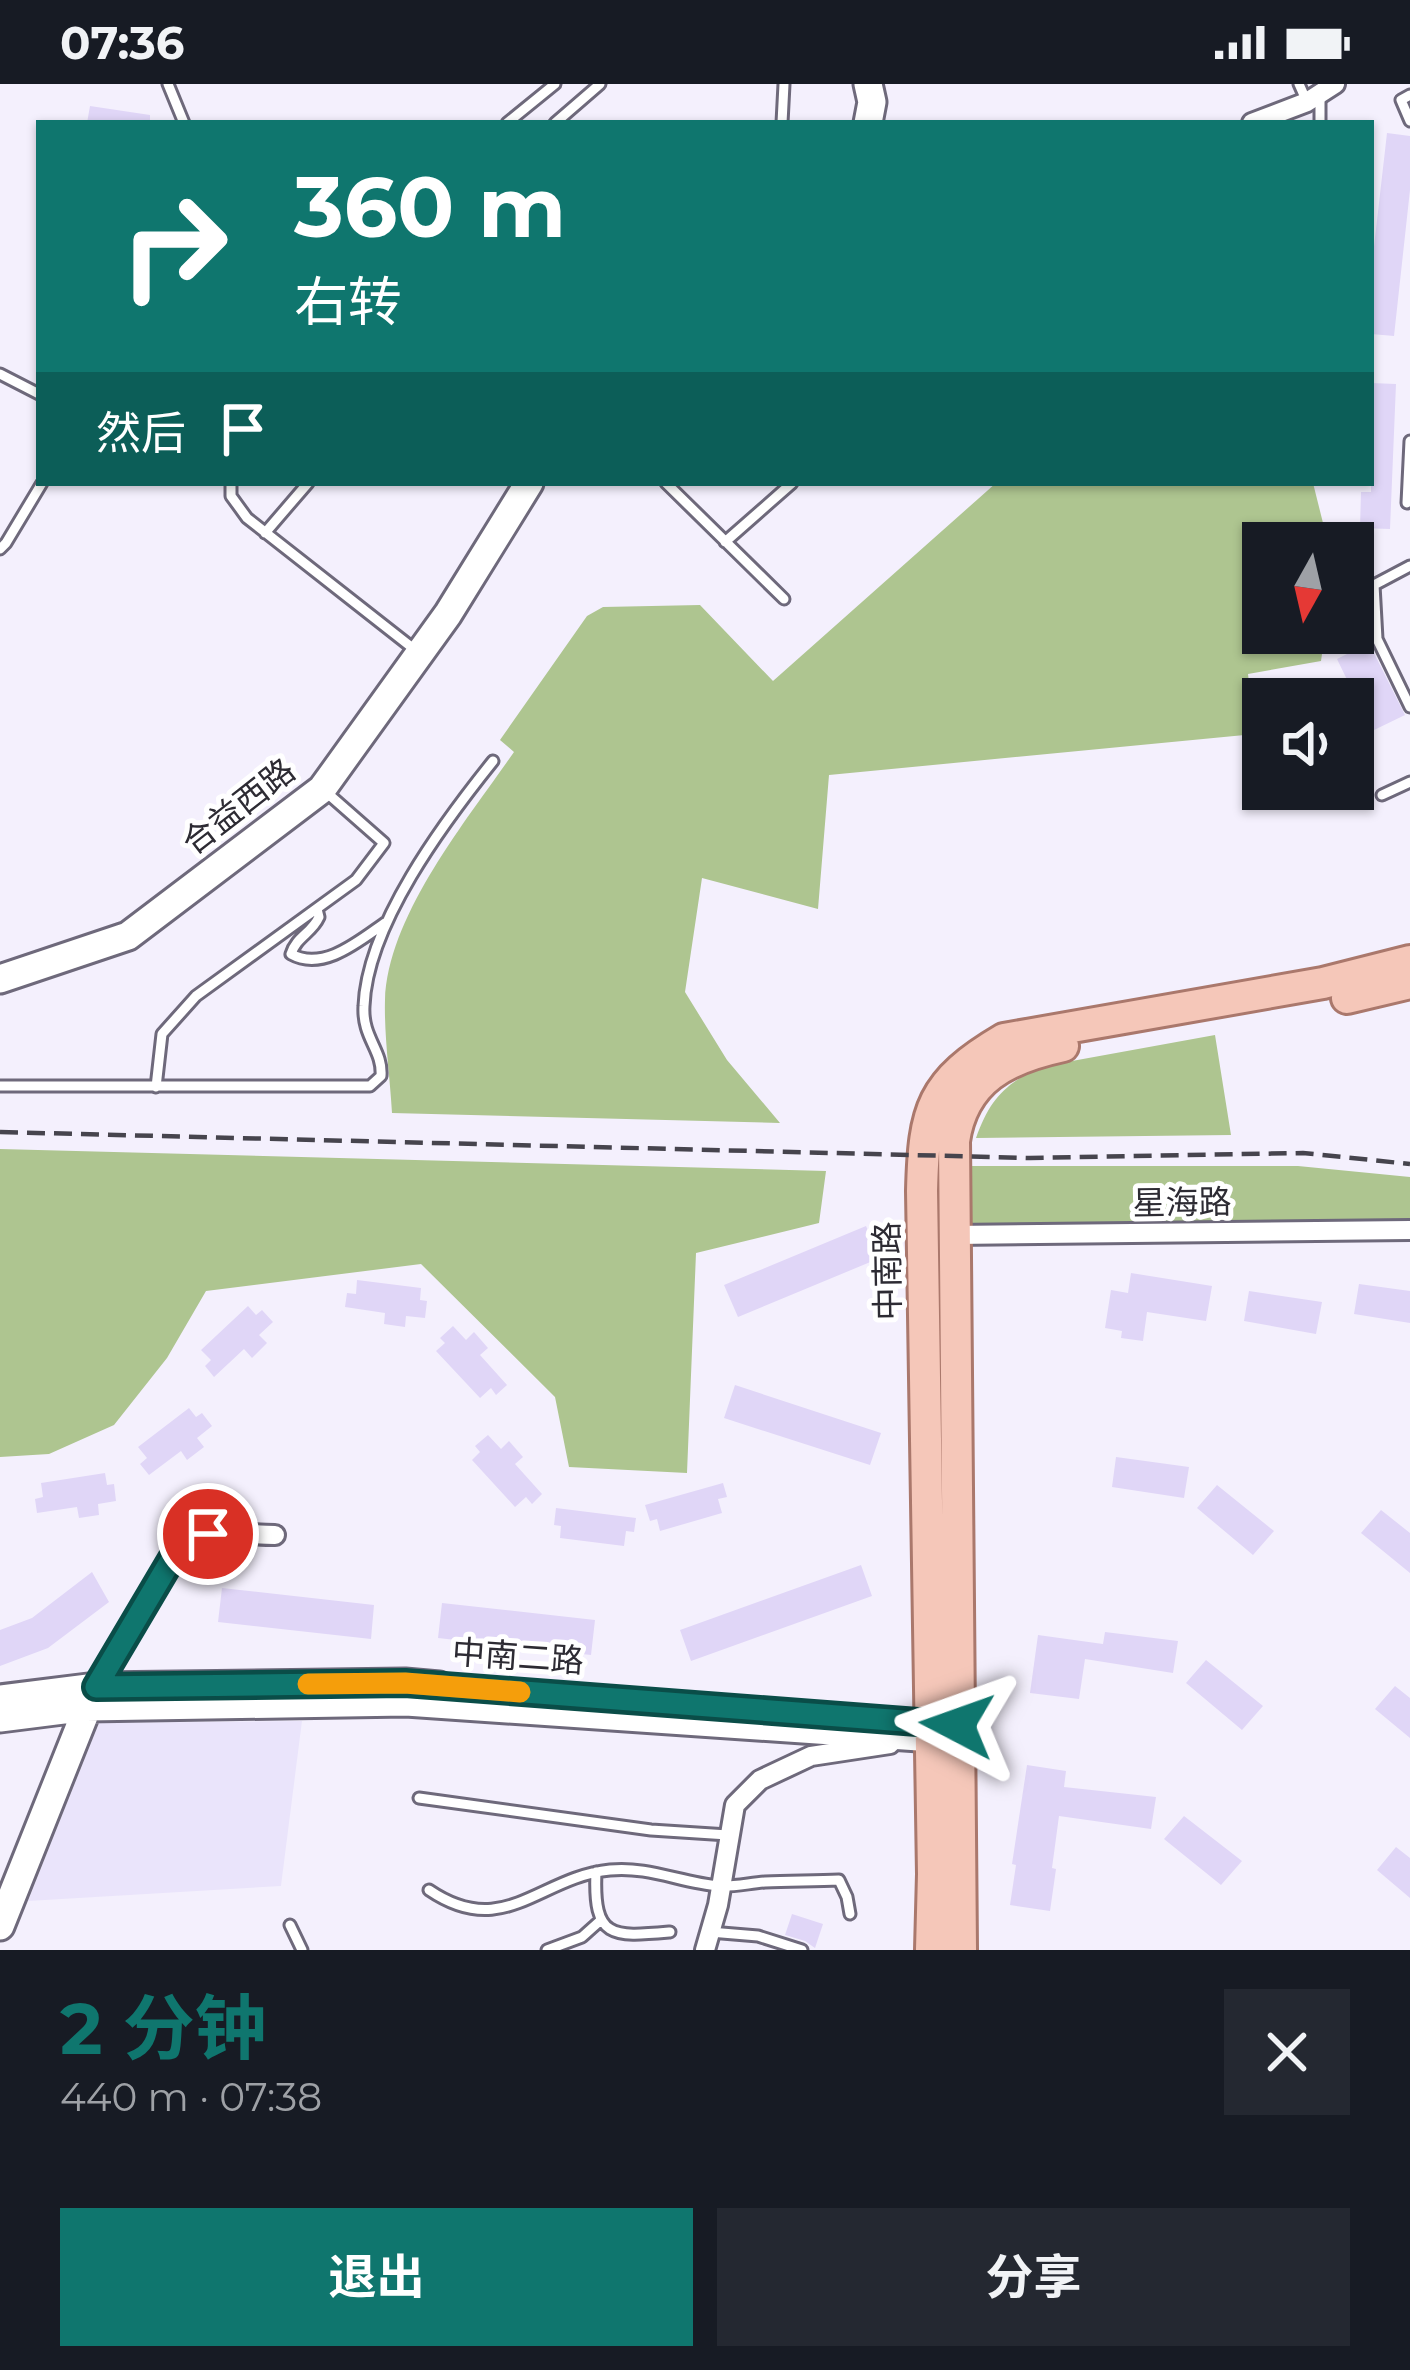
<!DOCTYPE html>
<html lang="zh">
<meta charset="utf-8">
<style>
:root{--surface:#171b24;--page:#242831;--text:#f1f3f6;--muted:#9ea1a6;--accent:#0f766e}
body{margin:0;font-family:Montserrat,"Noto Sans SC",sans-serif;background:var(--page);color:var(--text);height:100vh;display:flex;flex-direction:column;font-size:45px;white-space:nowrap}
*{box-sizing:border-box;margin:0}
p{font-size:39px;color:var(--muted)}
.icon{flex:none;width:66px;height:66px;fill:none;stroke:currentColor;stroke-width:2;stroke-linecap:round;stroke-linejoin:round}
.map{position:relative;height:1866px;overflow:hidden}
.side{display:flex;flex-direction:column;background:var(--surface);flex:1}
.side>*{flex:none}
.guide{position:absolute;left:36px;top:36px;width:1338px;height:366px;border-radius:0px;box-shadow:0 3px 9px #0004;background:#0f766e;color:#fff;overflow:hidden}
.needle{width:78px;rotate:188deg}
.controls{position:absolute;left:1242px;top:438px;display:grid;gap:24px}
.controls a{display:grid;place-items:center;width:132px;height:132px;border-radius:0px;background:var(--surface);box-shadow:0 3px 9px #0004;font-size:60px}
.pin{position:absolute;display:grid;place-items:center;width:102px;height:102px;color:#fff;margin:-51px;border:6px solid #fff;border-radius:50%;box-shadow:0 3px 12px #0007}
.me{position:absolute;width:132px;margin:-66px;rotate:274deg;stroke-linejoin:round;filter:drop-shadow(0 0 9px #0008)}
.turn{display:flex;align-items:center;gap:42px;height:252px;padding:0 60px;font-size:54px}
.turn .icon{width:156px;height:156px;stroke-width:2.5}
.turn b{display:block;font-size:84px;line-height:102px}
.then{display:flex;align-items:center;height:114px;padding:0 60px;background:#0003;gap:24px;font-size:45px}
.round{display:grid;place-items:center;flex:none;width:126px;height:126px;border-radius:0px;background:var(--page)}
.overview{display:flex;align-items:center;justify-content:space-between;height:204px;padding:0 60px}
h1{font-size:72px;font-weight:700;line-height:90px;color:var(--accent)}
.action{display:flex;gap:24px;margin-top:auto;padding:24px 60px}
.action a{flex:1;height:138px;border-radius:0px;background:var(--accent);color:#fff;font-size:48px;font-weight:700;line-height:138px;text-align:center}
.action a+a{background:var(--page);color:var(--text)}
.status{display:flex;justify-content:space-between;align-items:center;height:84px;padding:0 60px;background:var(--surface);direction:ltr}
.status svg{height:33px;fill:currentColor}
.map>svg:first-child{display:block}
</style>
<div class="status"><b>07:36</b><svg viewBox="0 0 49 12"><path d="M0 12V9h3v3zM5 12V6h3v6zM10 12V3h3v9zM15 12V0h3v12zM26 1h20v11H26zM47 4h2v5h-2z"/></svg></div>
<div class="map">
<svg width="1410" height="1866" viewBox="0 0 1410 1866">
<rect width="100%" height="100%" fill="#f4f0fd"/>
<path fill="#eae4fb" d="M302 1637 281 1802 28 1817 99 1639Z"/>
<path fill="#aec590" d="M996 399H1313L1328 459H1263V549H1325L1321 577 1248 590 1255 650 829 691 818 825 702 794 685 908 727 976 780 1039 392 1029C390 992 384 953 385 916 388 831 467 736 514 668L500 656 587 532 603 523 700 521 773 597Z
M1215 951 1231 1051 976 1054C990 1016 1003 1002 1039 983Z
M0 1065 826 1087 819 1139 696 1169 687 1389 569 1383 555 1313 421 1180 206 1207 167 1274 114 1341 49 1370 0 1373Z
M965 1082H1298L1410 1093V1138L966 1147Z"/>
<path fill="#e0d6f7" d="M90 22 150 31V39H87Z
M1387 49 1410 52V106L1394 252 1371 250V189Z
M1371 299 1396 300 1390 445 1360 444 1361 408H1371Z
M1369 559 1405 631 1372 647 1337 575Z
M866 1142 880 1174 738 1233 724 1201Z
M1131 1189 1212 1202 1206 1237 1147 1228 1143 1257 1121 1254 1122 1247 1105 1244 1111 1206 1128 1209Z
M357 1196 421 1204 420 1216 427 1217 425 1234 406 1232 405 1243 384 1240 385 1229 345 1223 347 1209 356 1210Z
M1359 1200 1410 1207V1239L1354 1230Z
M1249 1207 1322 1218 1316 1250 1244 1237Z
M248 1222 256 1231 262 1226 273 1238 259 1251 267 1259 252 1274 244 1265 214 1293 205 1282 211 1276 201 1266Z
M453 1242 466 1256 474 1248 488 1264 480 1271 507 1301 496 1311 491 1304 480 1314 436 1267 445 1259 440 1254Z
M735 1301 881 1349 870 1381 724 1334Z
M189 1324 196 1333 202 1329 212 1342 197 1354 204 1363 187 1376 181 1367 149 1391 140 1380 147 1374 138 1363Z
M488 1351 501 1365 509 1357 523 1373 515 1380 542 1410 532 1420 526 1413 515 1423 472 1376 480 1368 475 1362Z
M1116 1373 1189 1383 1184 1414 1112 1403Z
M105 1389 107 1401 114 1400 116 1417 98 1420 99 1431 79 1434 77 1423 37 1429 35 1415 43 1413 41 1399Z
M723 1399 727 1413 718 1415 722 1429 660 1447 657 1435 650 1437 645 1421Z
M1217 1401 1274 1447 1253 1471 1197 1424Z
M556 1424 636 1434 634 1448 626 1447 624 1462 560 1454 561 1442 554 1441Z
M1381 1426 1410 1449V1489L1361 1449Z
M861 1481 872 1512 691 1577 680 1546Z
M92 1488 109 1518 48 1564 0 1582V1546L32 1534Z
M222 1504 374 1521 371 1555 218 1538Z
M442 1519 595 1536 591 1571 438 1554Z
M1105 1548 1178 1557 1173 1589 1085 1575 1079 1615 1030 1609 1038 1551 1103 1560Z
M1206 1576 1263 1622 1242 1646 1186 1599Z
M1395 1602 1410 1614V1654L1375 1625Z
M1027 1681 1066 1687 1064 1703 1156 1713 1151 1745 1059 1732 1052 1784 1056 1785 1050 1827 1010 1821 1016 1781 1012 1780Z
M1184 1732 1242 1777 1221 1801 1164 1755Z
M1396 1763 1410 1774V1814L1377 1786Z
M792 1830 823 1840 815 1864 805 1857 785 1851Z"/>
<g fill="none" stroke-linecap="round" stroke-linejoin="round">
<defs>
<path id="lane" d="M168 0 184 39
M1299 0 1307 18
M1320 9V39
M1410 11 1401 16 1410 37
M507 39 555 0
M555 39 600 0
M782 39 784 0
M0 290 39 310
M231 399V412L247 434 419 569
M666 399 784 515
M1407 419 1410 357
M265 449 308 399
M725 458 792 399
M0 465 6 459 42 399
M1410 482 1374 501 1377 555 1410 623
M1382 711 1410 698
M317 825 319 833C312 849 296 853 291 870 323 888 359 857 385 839
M0 1002H370L381 992C383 966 362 954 364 922 367 841 444 738 493 677
M156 1003 162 950 196 912 356 796 384 759 326 708
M419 1714 651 1746 728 1751
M596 1788C593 1855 612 1853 670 1848
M429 1806C504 1857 539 1793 610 1786 648 1782 682 1799 719 1802 734 1803 750 1799 765 1798 790 1797 815 1797 839 1796L847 1813 850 1830
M290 1841 302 1866
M710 1848 758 1852 802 1866
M547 1866 582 1853 601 1836"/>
<path id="street" d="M1252 39 1307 18 1335 0
M954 1151 1410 1146
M96 1603 180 1461C206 1442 244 1451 275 1451
M705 1866 718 1821 735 1721 760 1696 811 1672 890 1660"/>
<path id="secondary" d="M868 0 872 18 868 39
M0 895 128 852 322 705 448 530 529 399
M0 1615 96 1603 405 1599 439 1602
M0 1634 87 1623 406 1618 948 1655
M0 1842 92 1612"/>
<path id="primary" d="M1347 914 1410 899
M931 1866 933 1790 922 1107C924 1025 931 998 1004 955L1323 899 1410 877
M961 1866 954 1057C963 995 1007 974 1063 962"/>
</defs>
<use href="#lane" stroke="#6e697b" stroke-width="15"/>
<use href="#street" stroke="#6e697b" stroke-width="24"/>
<use href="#secondary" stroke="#6e697b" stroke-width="33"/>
<use href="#primary" stroke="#aa786c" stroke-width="36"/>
<use href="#lane" stroke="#fff" stroke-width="9"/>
<use href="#street" stroke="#fff" stroke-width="18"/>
<use href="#secondary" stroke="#fff" stroke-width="27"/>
<use href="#primary" stroke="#f5c7b9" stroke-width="30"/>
<path stroke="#46444d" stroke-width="4.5" stroke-dasharray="18 9" stroke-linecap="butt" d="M0 1048 1030 1074 1303 1069 1410 1080"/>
</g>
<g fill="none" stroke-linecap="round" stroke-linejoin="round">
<defs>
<path id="route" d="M208 1450 192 1452 180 1461 96 1603 405 1599 957 1641"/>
</defs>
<use href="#route" stroke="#0a4d48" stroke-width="30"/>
<use href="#route" stroke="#0f766e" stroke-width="21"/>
<path stroke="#f59e0b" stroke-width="21" d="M308 1600 405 1599 520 1608"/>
</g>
<g text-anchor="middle" stroke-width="10" stroke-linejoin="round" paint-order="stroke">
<g font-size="33" fill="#2d2b33" stroke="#fff">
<text transform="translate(238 722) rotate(-38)" y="12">合益西路</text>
<text transform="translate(1182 1118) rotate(-1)" y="12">星海路</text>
<text transform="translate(887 1187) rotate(-91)" y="12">中南路</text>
<text transform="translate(518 1572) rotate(4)" y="12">中南二路</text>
</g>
</g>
</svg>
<div class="controls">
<a><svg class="needle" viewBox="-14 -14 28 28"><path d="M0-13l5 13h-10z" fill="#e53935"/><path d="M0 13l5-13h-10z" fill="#9ea1a6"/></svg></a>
<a><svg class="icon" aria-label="sound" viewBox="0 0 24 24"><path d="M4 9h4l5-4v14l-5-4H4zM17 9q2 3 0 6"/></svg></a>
</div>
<div class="pin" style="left:208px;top:1450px;background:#d93025"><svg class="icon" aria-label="arrive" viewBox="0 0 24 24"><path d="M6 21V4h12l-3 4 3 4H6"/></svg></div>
<svg class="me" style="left:957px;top:1641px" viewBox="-20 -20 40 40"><path d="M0-17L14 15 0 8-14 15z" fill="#0f766e" stroke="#fff" stroke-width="4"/></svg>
<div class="guide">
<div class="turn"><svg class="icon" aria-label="right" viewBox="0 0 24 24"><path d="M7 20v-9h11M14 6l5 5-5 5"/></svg><div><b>360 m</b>右转</div></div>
<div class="then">然后<svg class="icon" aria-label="arrive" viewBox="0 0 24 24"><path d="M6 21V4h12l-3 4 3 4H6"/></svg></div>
</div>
</div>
<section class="side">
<div class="overview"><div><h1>2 分钟</h1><p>440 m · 07:38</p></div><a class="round"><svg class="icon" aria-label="close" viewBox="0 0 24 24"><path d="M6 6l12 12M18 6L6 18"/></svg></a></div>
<div class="action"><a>退出</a><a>分享</a></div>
</section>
